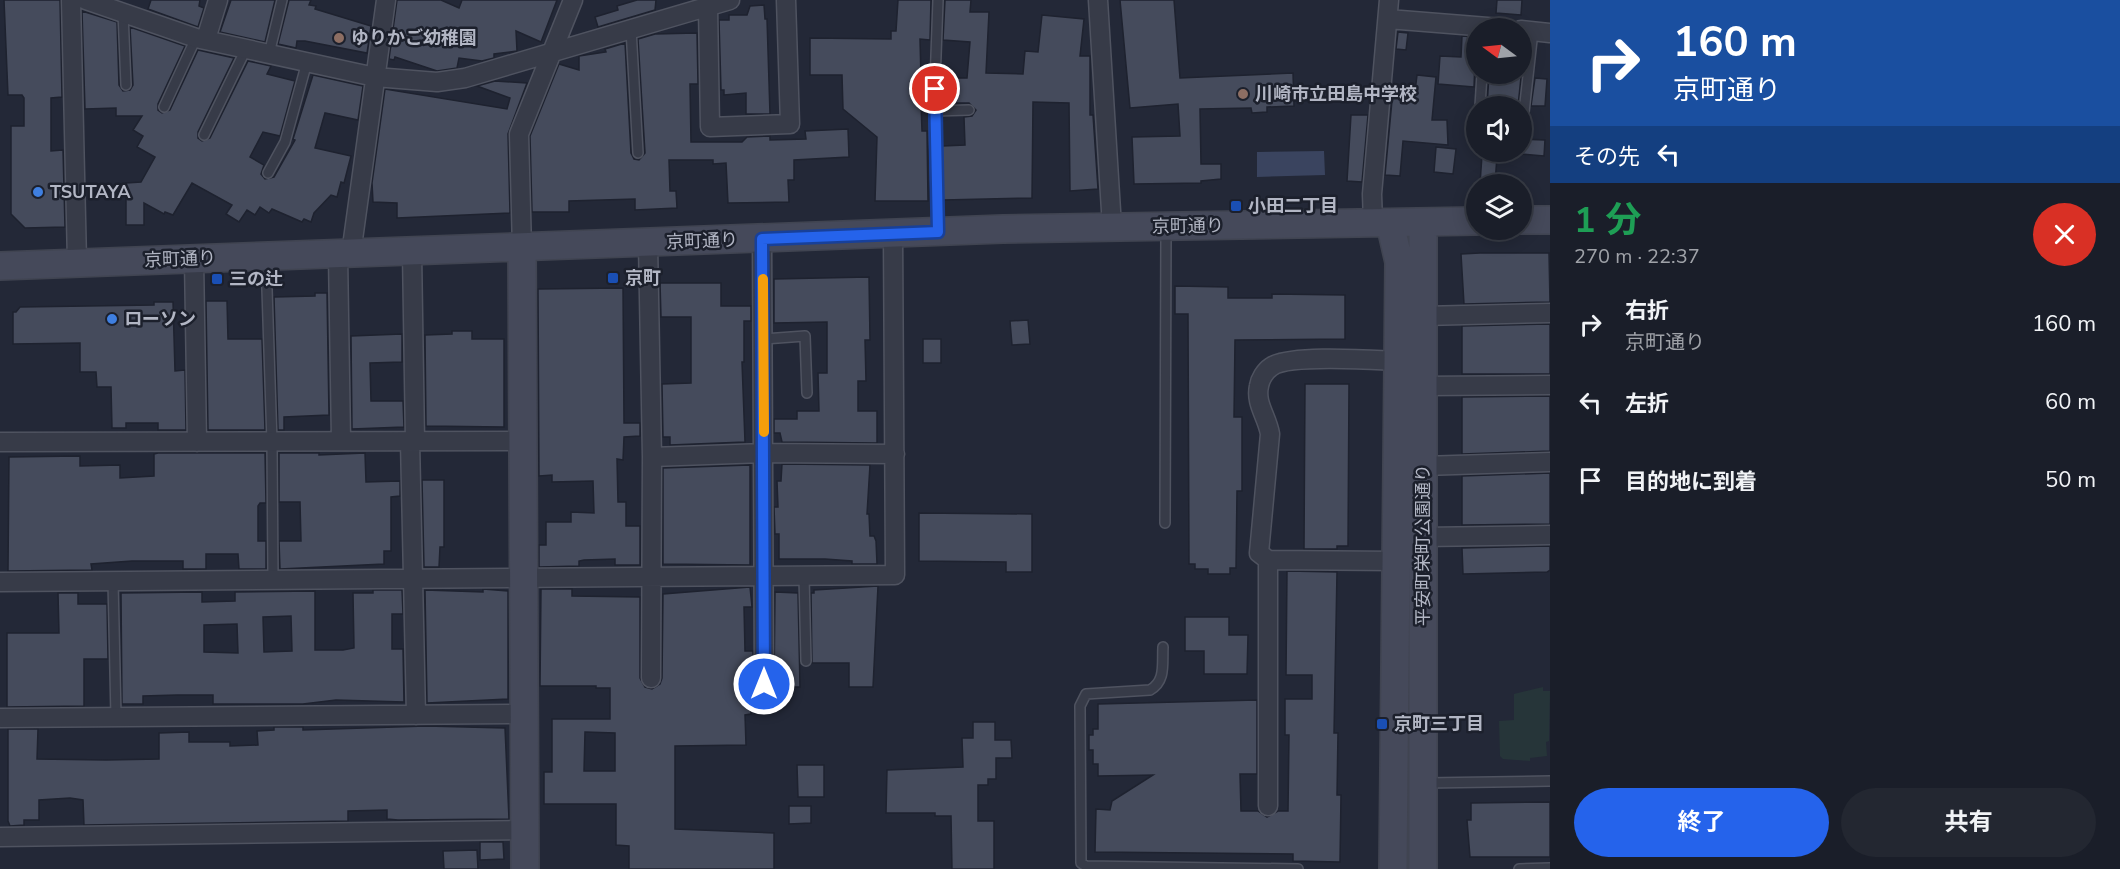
<!DOCTYPE html>
<html lang="ja">
<meta charset="utf-8">
<style>
:root{--surface:#1a1e29;--page:#232731;--text:#f1f3f6;--muted:#9fa2a8;--line:#383c46;--accent:#2563eb}
body{margin:0;font-family:"Nunito Sans","Noto Sans JP",sans-serif;background:var(--page);color:var(--text);height:100vh;display:flex;flex-direction:column;font-size:22px;white-space:nowrap}
*{box-sizing:border-box;margin:0}
p{font-size:20px;color:var(--muted)}
.icon{flex:none;width:33px;height:33px;fill:none;stroke:currentColor;stroke-width:2;stroke-linecap:round;stroke-linejoin:round}
.map{position:relative;flex:1;overflow:hidden}
.panel{display:flex;flex-direction:column;background:var(--surface);width:570px}
.panel>*{flex:none}
.guide{background:#1a4fa0;color:#fff;overflow:hidden}
.needle{width:39px;rotate:285deg}
.fabs{position:absolute;left:1466px;top:18px;display:grid;gap:12px}
.fabs a{display:grid;place-items:center;width:66px;height:66px;border-radius:50%;background:var(--surface);box-shadow:0 3px 15px #0003,0 0 0 2px var(--line);font-size:30px}
.pin{position:absolute;display:grid;place-items:center;width:51px;height:51px;color:#fff;margin:-26px;border:3px solid #fff;border-radius:50%;box-shadow:0 2px 6px #0007}
.me{position:absolute;width:66px;margin:-33px;rotate:0deg;stroke-linejoin:round;filter:drop-shadow(0 0 4px #0008)}
.turn{display:flex;align-items:center;gap:21px;height:126px;padding:0 24px;font-size:27px}
.turn .icon{width:78px;height:78px;stroke-width:2.5}
.turn b{display:block;font-size:42px;line-height:51px}
.then{display:flex;align-items:center;height:57px;padding:0 24px;background:#0003;gap:12px;font-size:22px}
.round{display:grid;place-items:center;flex:none;width:63px;height:63px;border-radius:32px;background:var(--page)}
.summary{display:flex;align-items:center;justify-content:space-between;height:102px;padding:0 24px}
h1{font-size:36px;font-weight:700;line-height:45px;color:#1e9e55}
.button{display:flex;gap:12px;margin-top:auto;padding:12px 24px}
.button a{flex:1;height:69px;border-radius:36px;background:var(--accent);color:#fff;font-size:24px;font-weight:700;line-height:69px;text-align:center}
.button a+a{background:var(--page);color:var(--text)}
ul{padding:0;list-style:none}
li{display:flex;align-items:center;gap:18px;height:78px;padding:0 24px}
li div{flex:1}
li b{display:block;font-size:22px}
li em{font-style:normal}
main{display:flex;flex:1;min-height:0}
.map>svg:first-child{display:block}
</style>
<main>
<div class="map">
<svg width="1550" height="869" viewBox="0 0 1550 869">
<rect width="100%" height="100%" fill="#232837"/>
<path fill="#263539" d="M1407 617 1412 618 1414 869H1403Z
M1543 687V691H1550L1549 741 1546 742 1547 756 1530 758V761L1503 759 1500 756 1499 721 1514 720V694Z"/>
<path fill="#3a445f" d="M1324 151 1325 175 1257 177V152Z"/>
<path fill="#454b5c" stroke="#1e222f" stroke-width="1.5" fill-rule="evenodd" d="M4 0H60L62 97 51 98V151L63 150 65 227 25 228 11 214V126H24V98L22 95H8Z
M151 0H200L199 6 204 8 198 27 148 9Z
M231 0H275L265 42 220 32Z
M289 0H311L309 5 316 6 315 9 371 26 367 53 305 41H297L296 48 278 44Z
M397 0H441L459 8 462 0H557L541 42 516 31 517 51 494 54V58L482 61 459 58 457 68 437 71 395 57 394 60 389 59Z
M637 0H656L655 10 598 27 595 17 618 10 617 6Z
M898 0H931L930 40 920 39 921 77H928V103H921L922 131H927L928 201H875L877 137 843 109 842 75H810V38L891 39V31H896Z
M945 0H971L970 12H989L986 73 1023 74 1025 51 1038 52 1042 15 1084 19 1080 56H1090V115H1093L1098 189 1070 191 1069 103 1033 102 1032 198 943 200 942 146 965 145 964 117 972 116 976 110 969 103H941L942 78H967L970 42 943 40Z
M1120 0H1174L1180 78 1293 73 1294 106 1267 107V112L1252 113 1251 108 1200 109 1201 164H1221V179L1201 181V183L1134 184 1132 137 1180 136 1178 104 1130 108Z
M1497 0H1522L1521 15 1496 13Z
M764 5 765 19H767L770 114H746V93L724 95V90H721L719 20H729V15H747L750 6Z
M82 11 117 22 119 85 123 91 130 90 133 85 130 27 185 46 158 104V110L162 113 170 110 198 50 234 58 198 132V138L202 141 210 138 248 61 271 66 267 74 295 81 280 136 263 132 250 157 264 165 261 174 265 179 274 177 295 140 293 139 313 75 363 86 358 120 325 113 315 148 351 156 344 183 341 182 337 197 331 195 314 213 311 222 304 219 302 222 272 209 269 213 260 207 255 215 247 210 239 222 226 214 232 205 192 183 173 215 165 212 164 214 144 203V225H126V183L141 182 155 157 137 147 143 136 133 130 142 116H116V108L85 109Z
M1398 32 1408 33 1406 50 1396 49Z
M697 33 698 84H690L691 142H742L747 137 770 136V140L806 139 805 131 848 129 849 157 794 160V180H788L789 202 728 203 726 163 713 164V160H669L670 191H676L677 208 635 210V199L569 201V212H532L530 136 559 64 579 70V56L606 52 605 49 625 43 631 153 634 159 639 160 645 153 638 39 655 34Z
M1462 36 1476 37 1474 87 1438 84 1440 56 1461 57Z
M1417 75 1436 77 1432 120H1447L1448 145 1403 141 1400 176 1385 175 1393 90 1415 92Z
M1489 75 1521 77 1518 106H1487Z
M1535 78 1547 79 1545 106H1531Z
M495 81 527 83 508 134 510 213 397 218V203L373 202 372 183 385 89 507 109 510 98 477 86Z
M1351 115H1368L1362 182 1347 181Z
M1521 139 1545 140 1544 156 1521 154Z
M1436 147 1456 149 1453 174 1434 172Z
M1482 155 1497 156 1495 184H1480Z
M1480 253H1549L1550 302 1464 304 1461 254Z
M869 277 870 340H865L866 381H858V411H877V443L782 442 780 433H774V419H797V411H819L818 373H827V322L774 323V279Z
M660 283H721V306H751V321H744V362H742L745 442 670 445V437H663L662 384 691 383V317H661Z
M1175 286 1228 287V298H1272V294L1345 295V339L1235 340 1234 417H1242V491H1237L1236 568H1230V574H1208V569H1195V564H1189L1188 314H1175Z
M623 288 624 423H640V436L624 437 623 460 617 459 618 502H626V526H640V565H615V559L584 560 579 561V566L539 567V545H546V522H571V512L594 513 593 481 552 482V475L539 476 538 289Z
M315 293H327L329 415 284 417V430H278L274 297 315 296Z
M206 301H227L228 339H262L265 430H208Z
M154 302H173L175 371 185 370 186 430H158V423H126V428H112L111 387H97L96 372H80V343L13 344V312H16L20 307 154 305Z
M1028 320 1030 344 1012 345 1010 321Z
M1550 324V374H1462V326Z
M452 331H472V339H504V427L426 426 425 335 452 334Z
M402 334V362L370 363 371 401H403L404 427 352 429 351 336Z
M923 339H941V363H923Z
M1305 384H1349L1348 546H1337V549H1304Z
M1550 396V451L1462 454V397Z
M265 453 266 503H260L258 506V541H266V569H239L238 554H206V569H183V561H132L91 564 92 570 8 571 9 457 80 456V466L120 465V478L154 476V454L158 453Z
M279 453H319V455L365 453 366 482 400 481V496L391 497V551H384V564L280 569 279 541H301L300 502H279Z
M782 464 870 465 867 514H869L870 536H874L876 541 877 564H852V561L825 559H779V534H775L774 507H778L777 481H781Z
M750 465V565L663 564V468Z
M1550 473V524L1462 525V476Z
M422 480H444V547H440L439 567H424Z
M919 513 1032 514V572H1006V562L919 561Z
M1550 546V570L1547 572 1463 574 1462 548Z
M1287 571 1337 572 1334 733H1338L1337 795H1341L1340 862 1293 861V854L1095 852 1096 809 1110 810 1112 801 1153 775 1098 776V764H1093V750H1089V735H1093V729H1098V704L1257 700V774H1240L1241 811H1258L1267 817 1278 811H1288L1289 735H1285V699H1312V675H1286Z
M878 586 873 687H849V663H812L811 593H814V590Z
M750 587 752 607H744L745 651H753L754 689H750L751 714 745 715 746 745 675 746V829L774 833V869H629V846L616 845V804H544V772H552V719H610V688H596V686H540L541 589H572V596L640 597V678L645 687 652 689 660 684 662 678 663 594ZM585 732 615 733V771H584Z
M483 589 508 591V699L427 703 425 590 483 592Z
M373 590H402L403 614H392V649H403L404 702 336 700 303 704H213V695H177L143 696V704H122L121 593 202 592V602L235 601V592L315 591V650H343L354 648 353 593H373ZM291 616 292 651 264 652 263 617ZM237 624 238 653 204 652V625Z
M775 592 798 593 800 687H774Z
M58 593H78V604H107L108 659H84V706L7 707V633H59Z
M1185 617H1229V635H1248L1247 674H1204V651H1185Z
M973 722H995V740H1011L1012 758H996V779H988V785H978V821H994V869H952L951 816H935V813H886L887 770 963 767 962 738H973Z
M426 726 505 728 509 819 398 820 387 819V810L348 811V821L84 825 83 800 70 798 39 800V820H24V825L10 826 8 821V729H38L37 759 106 760 159 759V733L189 732V742H230V746L258 745 257 731 274 730V727H303V730Z
M797 765H824V797H798Z
M1550 802V857H1470L1467 820H1471V803Z
M789 806H811V823L789 824Z
M480 842H503L504 859 480 860Z
M477 850 478 869H444L443 851Z"/>
<g fill="none" stroke-linecap="round" stroke-linejoin="round">
<defs>
<path id="lane" d="M123 13 126 85
M631 29 638 153
M269 54 282 0
M1480 106 1482 74
M164 107 196 38
M934 111 969 110
M1522 130 1533 31
M204 135 246 49
M268 173 285 142 307 62
M937 228 934 111 938 0
M266 259 272 442 273 580
M764 339 805 336 807 393
M1165 523 1166 229
M804 576 806 661
M113 581 116 717
M1163 647C1162 664 1166 681 1150 690L1086 694 1080 706 1081 863 1086 866 1298 869
M1426 783 1550 781
M1519 869 1550 868"/>
<path id="street" d="M71 0 77 262
M86 0 196 38 375 77 437 82 465 78 730 0
M1098 0 1112 227
M708 7 710 127 790 124 786 0
M1388 19 1500 28
M1521 30 1550 33
M206 39 218 0
M1373 223 1372 194 1389 0
M762 239 764 684
M648 244 652 457 651 678
M522 249 519 134 573 0
M412 252 415 441
M351 254 386 0
M338 255 341 441
M194 259 197 442
M1423 316 1550 313
M1422 386 1550 385
M410 441 416 715
M0 442 523 441
M652 457 764 453 895 454
M1423 466 1550 462
M1423 537 1550 535
M1268 560 1398 561
M0 582 895 575 893 234
M0 718 523 714
M1268 806V560L1259 553 1270 434C1267 416 1255 404 1259 386 1260 379 1265 371 1271 367 1288 354 1373 360 1398 361
M0 837 524 830"/>
<path id="secondary" d="M1521 220H1550
M1390 223 1399 262 1393 869
M522 249 525 869
M0 266 1003 229 1476 221
M1423 869V222"/>
</defs>
<use href="#lane" stroke="#4f5360" stroke-width="12"/>
<use href="#street" stroke="#4f5360" stroke-width="21"/>
<use href="#secondary" stroke="#404451" stroke-width="30"/>
<use href="#lane" stroke="#373b48" stroke-width="9"/>
<use href="#street" stroke="#373b48" stroke-width="18"/>
<use href="#secondary" stroke="#45495a" stroke-width="27"/>
</g>
<g fill="none" stroke-linecap="round" stroke-linejoin="round">
<defs>
<path id="route" d="M764 684 762 239 938 232 935 89"/>
</defs>
<use href="#route" stroke="#184099" stroke-width="15"/>
<use href="#route" stroke="#2563eb" stroke-width="10"/>
<path stroke="#f59e0b" stroke-width="10" d="M763 279 764 432"/>
</g>
<g fill="#8d6e63" stroke="#1c202c" stroke-width="2">
<circle cx="339" cy="38" r="6"/>
<circle cx="1243" cy="94" r="6"/>
</g>
<g fill="#3f7fe0" stroke="#1c202c" stroke-width="2">
<circle cx="38" cy="192" r="6"/>
<circle cx="112" cy="319" r="6"/>
</g>
<g fill="#1a4fb4" stroke="#1c202c" stroke-width="2">
<rect x="1230" y="200" width="12" height="12" rx="3"/>
<rect x="607" y="272" width="12" height="12" rx="3"/>
<rect x="211" y="273" width="12" height="12" rx="3"/>
<rect x="1376" y="718" width="12" height="12" rx="3"/>
</g>
<g text-anchor="middle" stroke-width="5" stroke-linejoin="round" paint-order="stroke">
<g font-size="18" font-weight="bold" fill="#b2b6c4" stroke="#1c202c" text-anchor="start">
<text x="351" y="44">ゆりかご幼稚園</text>
<text x="1255" y="100">川崎市立田島中学校</text>
<text x="50" y="198">TSUTAYA</text>
<text x="1248" y="212">小田二丁目</text>
<text x="625" y="284">京町</text>
<text x="229" y="285">三の辻</text>
<text x="124" y="325">ローソン</text>
<text x="1394" y="730">京町三丁目</text>
</g>
<g font-size="18" fill="#b2b6c4" stroke="#1c202c">
<text transform="translate(1188 226) rotate(-1)" y="6">京町通り</text>
<text transform="translate(702 241) rotate(-2)" y="6">京町通り</text>
<text transform="translate(180 259) rotate(-2)" y="6">京町通り</text>
<text transform="translate(1423 545) rotate(-90)" y="6">平安町栄町公園通り</text>
</g>
</g>
</svg>
<div class="fabs">
<a><svg class="needle" viewBox="-14 -14 28 28"><path d="M0-13l5 13h-10z" fill="#e53935"/><path d="M0 13l5-13h-10z" fill="#9fa2a8"/></svg></a>
<a><svg class="icon" aria-label="sound" viewBox="0 0 24 24"><path d="M4 9h4l5-4v14l-5-4H4zM17 9q2 3 0 6"/></svg></a>
<a><svg class="icon" aria-label="layers" viewBox="0 0 24 24"><path d="M12 4l9 5-9 5-9-5zM3 14l9 5 9-5"/></svg></a>
</div>
<div class="pin" style="left:935px;top:89px;background:#d93025"><svg class="icon" aria-label="arrive" viewBox="0 0 24 24"><path d="M6 21V4h12l-3 4 3 4H6"/></svg></div>
<svg class="me" style="left:764px;top:684px" viewBox="-20 -20 40 40"><circle r="17" fill="#2563eb" stroke="#fff" stroke-width="3"/><path d="M0-11L8 9 0 5-8 9z" fill="#fff"/></svg>
</div>
<section class="panel">
<div class="guide">
<div class="turn"><svg class="icon" aria-label="right" viewBox="0 0 24 24"><path d="M7 20v-9h11M14 6l5 5-5 5"/></svg><div><b>160 m</b>京町通り</div></div>
<div class="then">その先<svg class="icon" aria-label="left" viewBox="0 0 24 24"><path d="M17 20v-9H6M10 6l-5 5 5 5"/></svg></div>
</div>
<div class="summary"><div><h1>1 分</h1><p>270 m · 22:37</p></div><a class="round" style="background:#d93025;color:#fff"><svg class="icon" aria-label="close" viewBox="0 0 24 24"><path d="M6 6l12 12M18 6L6 18"/></svg></a></div>
<ul>
<li><svg class="icon" aria-label="right" viewBox="0 0 24 24"><path d="M7 20v-9h11M14 6l5 5-5 5"/></svg><div><b>右折</b><p>京町通り</p></div><em>160 m</em></li>
<li><svg class="icon" aria-label="left" viewBox="0 0 24 24"><path d="M17 20v-9H6M10 6l-5 5 5 5"/></svg><div><b>左折</b></div><em>60 m</em></li>
<li><svg class="icon" aria-label="arrive" viewBox="0 0 24 24"><path d="M6 21V4h12l-3 4 3 4H6"/></svg><div><b>目的地に到着</b></div><em>50 m</em></li>
</ul>
<div class="button"><a>終了</a><a>共有</a></div>
</section>
</main>
